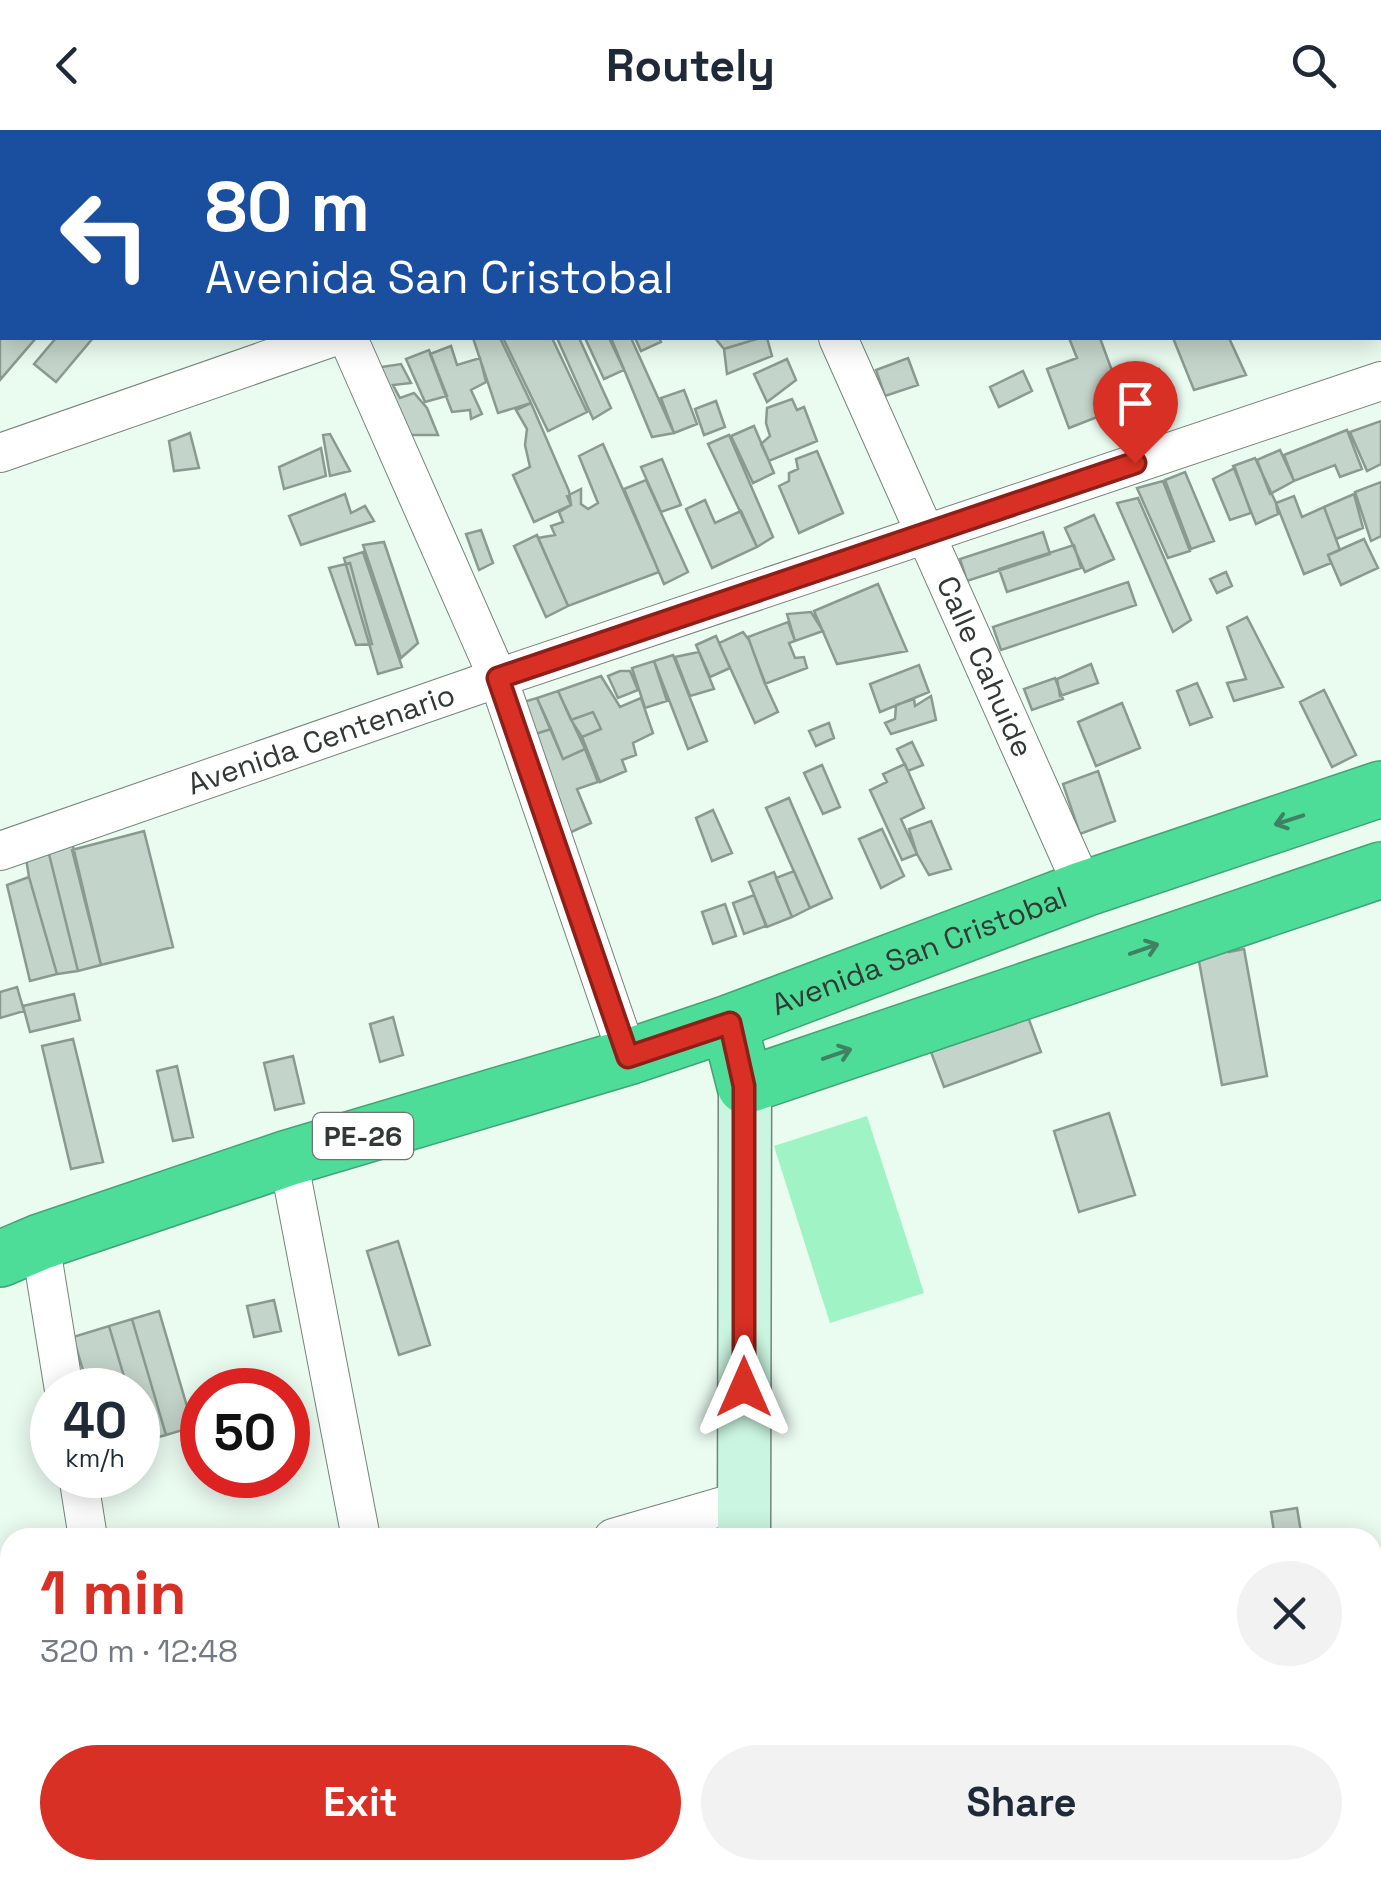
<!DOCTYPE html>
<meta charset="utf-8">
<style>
:root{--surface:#fff;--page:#f2f2f3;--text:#1f2937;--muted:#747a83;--accent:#d93025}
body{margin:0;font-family:"Space Grotesk",sans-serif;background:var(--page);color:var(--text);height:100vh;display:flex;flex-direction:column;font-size:38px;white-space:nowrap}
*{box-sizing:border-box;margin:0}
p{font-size:32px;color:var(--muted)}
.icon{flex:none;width:55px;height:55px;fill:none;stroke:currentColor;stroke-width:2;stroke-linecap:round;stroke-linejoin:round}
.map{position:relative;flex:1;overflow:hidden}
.details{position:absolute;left:0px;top:1398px;width:1382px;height:352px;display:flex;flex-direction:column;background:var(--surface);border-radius:30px 30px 0 0;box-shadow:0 5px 25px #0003}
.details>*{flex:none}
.banner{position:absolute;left:0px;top:0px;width:1382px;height:210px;box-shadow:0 5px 25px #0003;background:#1a4fa0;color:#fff;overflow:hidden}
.speed{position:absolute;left:30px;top:1238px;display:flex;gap:20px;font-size:50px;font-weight:700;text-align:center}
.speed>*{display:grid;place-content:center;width:130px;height:130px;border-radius:50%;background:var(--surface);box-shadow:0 5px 25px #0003;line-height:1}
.speed small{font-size:25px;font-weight:400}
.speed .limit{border:15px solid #d22;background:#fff;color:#111}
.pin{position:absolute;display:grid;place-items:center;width:85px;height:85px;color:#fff;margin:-102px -42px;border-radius:50% 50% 50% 0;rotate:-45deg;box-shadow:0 0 10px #0007}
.pin .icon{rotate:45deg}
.me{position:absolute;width:110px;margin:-55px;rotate:0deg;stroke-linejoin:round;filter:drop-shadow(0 0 8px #0008)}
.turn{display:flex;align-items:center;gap:35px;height:210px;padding:0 40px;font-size:45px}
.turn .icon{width:130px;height:130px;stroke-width:2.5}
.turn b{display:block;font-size:70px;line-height:85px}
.round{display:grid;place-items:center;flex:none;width:105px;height:105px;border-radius:52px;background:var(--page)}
.head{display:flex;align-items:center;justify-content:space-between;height:170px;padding:0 40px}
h1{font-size:60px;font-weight:700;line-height:75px;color:var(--accent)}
.primary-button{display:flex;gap:20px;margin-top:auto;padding:20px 40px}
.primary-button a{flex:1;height:115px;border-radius:60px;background:var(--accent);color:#fff;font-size:40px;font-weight:700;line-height:115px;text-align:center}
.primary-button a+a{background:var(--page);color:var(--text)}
header{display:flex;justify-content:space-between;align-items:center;height:130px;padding:0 40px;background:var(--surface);font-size:45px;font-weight:700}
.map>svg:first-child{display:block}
</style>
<header><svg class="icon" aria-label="back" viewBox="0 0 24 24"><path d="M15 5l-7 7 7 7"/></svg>Routely<svg class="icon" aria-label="search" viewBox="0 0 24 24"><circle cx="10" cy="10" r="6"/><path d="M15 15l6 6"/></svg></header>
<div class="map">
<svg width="1381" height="1749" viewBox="0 0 1381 1749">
<rect width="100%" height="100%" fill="#eafbf0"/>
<path fill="#a0f3c5" d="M867 986 924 1163 830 1193 774 1016Z"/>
<path fill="#c3d4ca" stroke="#8a9a90" stroke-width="2.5" d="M1062 0H1132L1134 2H1053Z
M1198 0H1279L1280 2H1199Z
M2 188V208H36L0 250V191Z
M56 208H93L56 252 34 234Z
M473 208H500L531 273 498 283Z
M503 208H552L587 282 548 301Z
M557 208H579L611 278 593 289Z
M585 208H609L624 240 604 249Z
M611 208H631L674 303 652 307Z
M635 208H659L661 212 641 221Z
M715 208H760L724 219Z
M760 208H767L772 226 727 244 724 219Z
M1069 208H1100L1130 290 1107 298 1102 285 1069 298 1047 239 1077 228Z
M1173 208H1229L1246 245 1194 260Z
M451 216 457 235 480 228 486 252 471 260 482 284 471 289 470 280 452 282 430 224Z
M429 220 447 266 425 272 406 229Z
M908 228 918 255 885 266 876 240Z
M787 229 796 250 767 272 754 244Z
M401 234 411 253 393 255 400 268 414 263 427 278 438 305H400L375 238Z
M1159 239 1169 271 1149 277 1139 246Z
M1023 241 1032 261 999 277 990 257Z
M684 260 697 294 674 303 661 268Z
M792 269 797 280 804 277 817 311 769 331 761 314 770 306 766 293 767 278Z
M716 271 725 297 704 305 695 279Z
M531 273 569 361 571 375 534 392 513 345 530 337 525 315 527 299 516 280Z
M1381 291V334L1367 341 1350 302Z
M754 296 774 343 753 353 731 306Z
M1347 300 1362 339 1340 347 1335 335 1294 351 1284 325Z
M190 303 199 338 174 341 169 311Z
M330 304 350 341 330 346 323 305Z
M729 305 773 407 757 417 708 314Z
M603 314 659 442 568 476 538 408 555 405 551 396 563 392 559 382 571 375 567 366 581 359V374L588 379 598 373 579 326Z
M321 318 326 346 284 359 279 337Z
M1280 320 1294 351 1270 364 1257 330Z
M817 321 843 383 799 403 779 356 789 351V343L798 339 796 329Z
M1255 328 1276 373 1278 384 1256 394 1233 336Z
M662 329 681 375 661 382 641 337Z
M1235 338 1251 383 1230 390 1213 349Z
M1185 342 1214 411 1191 419 1165 350Z
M646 350 688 442 664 454 624 359Z
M1163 351 1190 421 1168 428 1137 358Z
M1381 352V406L1371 411 1355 362Z
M345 364 351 383 365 376 374 391 301 415 289 386Z
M1354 364 1363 398 1336 409 1324 377Z
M1294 366 1302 387 1324 377 1340 420 1328 425 1331 433 1304 444 1276 373Z
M1138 368 1191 490 1173 502 1117 373Z
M705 370 715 393 741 381 757 417 712 438 686 379Z
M1094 385 1114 429 1085 442 1065 398Z
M481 400 493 433 479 440 466 404Z
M1043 402 1050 424 967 451 960 429Z
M537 405 568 476 546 487 514 416Z
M1364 409 1378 438 1341 455 1328 425Z
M384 412 418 513 401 528 363 415Z
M1074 415 1081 438 1007 462 999 439Z
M363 422 402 537 378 544 344 428Z
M350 433 372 514 356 515 329 438Z
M1226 442 1232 456 1217 463 1210 449Z
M1128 452 1136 475 1001 520 993 497Z
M878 454 907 521 837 534 814 481Z
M811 482 823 501 795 511 787 484Z
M1247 487 1283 557 1234 571 1227 553 1246 549 1227 497Z
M788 492 795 511 789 513 795 528 804 527 807 538 765 554 748 507Z
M743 502 749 510 767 558 778 582 755 593 719 513Z
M716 506 730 538 710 547 696 515Z
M699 522 714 559 690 566 675 527Z
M673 525 707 611 688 619 654 531Z
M654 531 667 571 645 578 632 538Z
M1091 534 1098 553 1060 566 1057 549Z
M919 535 929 562 880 582 870 554Z
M620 541H630L638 560 618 568 608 546Z
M601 546 620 577 641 568 653 603 633 613 636 625 622 630 626 641 600 652 582 607 601 599 593 582 571 590 558 561Z
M1055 548 1063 569 1032 580 1024 559Z
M1197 553 1212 587 1190 595 1177 561Z
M1324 560 1356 625 1332 637 1300 572Z
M558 561 585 619 563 629 537 568Z
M931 566 936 590 891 604 885 593 895 589 896 575 914 569 915 576Z
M537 568 551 599 526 607 513 575Z
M1122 573 1140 618 1096 636 1078 592Z
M593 582 601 599 582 607 571 590Z
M829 593 834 608 816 616 809 601Z
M551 599 563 629 585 619 598 652 577 659 591 693 569 703 526 607Z
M912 612 923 635 908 641 897 619Z
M905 634 924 678 901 689 917 724 902 730 870 660 887 652 883 644Z
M822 635 840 677 823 684 804 643Z
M1098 641 1115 691 1080 704 1063 654Z
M789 668 832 768 810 778 766 678Z
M713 680 732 723 712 731 696 688Z
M931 691 951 739 929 745 917 724 909 699Z
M882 699 904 746 881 758 859 709Z
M144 701 173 817 101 835 72 720Z
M72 712 101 835 78 841 48 720Z
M24 716H47L78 841 57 844 29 747Z
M794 741 810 778 792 787 776 748Z
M774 742 792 787 767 797 749 752Z
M29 747 57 844 30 851 7 755Z
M754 765 766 796 744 804 733 773Z
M725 774 736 806 713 814 702 782Z
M1226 804 1229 822 1244 819 1267 946 1222 955 1195 810Z
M17 857 24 881 0 888V862Z
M74 864 80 890 30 902 23 876Z
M393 887 403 925 380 932 370 894Z
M1028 887 1041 922 944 957 931 922Z
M73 909 103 1032 71 1039 42 916Z
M293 926 304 973 275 980 264 933Z
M177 936 193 1007 173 1011 157 941Z
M1109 983 1135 1065 1079 1082 1054 1001Z
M398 1111 430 1215 399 1225 367 1121Z
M274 1170 281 1201 254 1207 247 1176Z
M159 1181 193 1297 166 1305 132 1189Z
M132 1189 166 1305 143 1311 138 1293V1260H128L109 1196Z
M109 1196 128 1260H89L73 1207Z
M1297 1378 1302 1408H1275L1271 1382Z
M791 1740H817L820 1749H795Z
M818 1740H845L848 1749H821Z
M845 1740H872L875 1749H848Z
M874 1740H901L904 1749H878Z
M902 1740H931L934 1749H905Z
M931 1740H958L961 1749H934Z
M958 1740H987L990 1749H961Z
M1148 1740H1154L1157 1749H1124Z"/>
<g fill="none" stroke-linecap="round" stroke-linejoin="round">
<defs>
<g id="street">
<path d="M744 0 745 2"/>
<path d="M1351 0 1352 2"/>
<path d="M934 2 941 0"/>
<path d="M1380 63 1381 65"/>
<path d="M348 208 498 548 628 927"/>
<path id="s1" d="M838 208 1084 759"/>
<path d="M0 323 330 208"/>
<path id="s2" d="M0 721 498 548 1381 251"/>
<path d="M288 1028 361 1408"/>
<path d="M40 1112 64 1260"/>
<path d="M78 1345 88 1408"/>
<path d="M613 1408 744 1370"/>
<path d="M1372 1507 1381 1505"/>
<path d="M0 1599 10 1596"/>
<path d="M161 1740 163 1749"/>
<path d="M435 1740 437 1749"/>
<path d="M1241 1740 1243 1749"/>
<path d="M654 1749 682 1740"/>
</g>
<path id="secondary" d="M744 1408 745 956
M744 1749V1740"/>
<g id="highway">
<path d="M729 893 745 956 1381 740"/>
<path id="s3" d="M0 1129 40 1112 288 1028 628 927 729 893 1084 759 1381 659"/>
</g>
</defs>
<use href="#street" stroke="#75847b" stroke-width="40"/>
<use href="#secondary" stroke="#75847b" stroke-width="55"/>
<use href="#highway" stroke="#44a376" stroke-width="58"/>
<use href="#street" stroke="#fff" stroke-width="38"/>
<use href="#secondary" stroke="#caf5e0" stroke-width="52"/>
<use href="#highway" stroke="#4ddd99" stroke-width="55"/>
</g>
<defs><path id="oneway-shaft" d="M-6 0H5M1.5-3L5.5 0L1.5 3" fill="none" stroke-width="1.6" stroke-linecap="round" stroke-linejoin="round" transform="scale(2.5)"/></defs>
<g stroke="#3e8261">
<use href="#oneway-shaft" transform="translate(1289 690) rotate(162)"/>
<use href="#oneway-shaft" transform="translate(1144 819) rotate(-19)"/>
<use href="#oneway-shaft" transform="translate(837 924) rotate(-19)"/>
</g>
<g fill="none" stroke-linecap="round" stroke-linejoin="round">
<defs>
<path id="route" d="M744 1257V956L730 893 628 927 498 548 1135 333"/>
</defs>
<use href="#route" stroke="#8d1f18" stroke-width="25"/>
<use href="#route" stroke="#d93025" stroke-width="18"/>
</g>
<g text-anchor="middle" stroke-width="10" stroke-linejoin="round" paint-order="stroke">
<rect fill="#fff" stroke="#707471" stroke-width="2.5" x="313" y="983" width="100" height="46" rx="8"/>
<g font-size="28" font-weight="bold" fill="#323834">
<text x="363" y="1016">PE-26</text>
</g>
<g font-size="30" fill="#323834" stroke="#fff">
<text dy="10" stroke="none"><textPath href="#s1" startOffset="360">Calle Cahuide</textPath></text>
<text dy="10" stroke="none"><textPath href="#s2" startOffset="340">Avenida Centenario</textPath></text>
<text dy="10" stroke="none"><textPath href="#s3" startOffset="970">Avenida San Cristobal</textPath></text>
</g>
</g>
</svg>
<div class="speed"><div>40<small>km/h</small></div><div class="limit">50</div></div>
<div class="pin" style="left:1135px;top:333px;background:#d93025"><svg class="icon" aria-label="arrive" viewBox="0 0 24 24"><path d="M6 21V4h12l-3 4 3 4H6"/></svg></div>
<svg class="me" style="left:744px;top:1257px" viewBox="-20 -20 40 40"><path d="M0-17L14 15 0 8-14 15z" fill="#d93025" stroke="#fff" stroke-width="4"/></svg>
<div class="banner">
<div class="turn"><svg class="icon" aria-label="left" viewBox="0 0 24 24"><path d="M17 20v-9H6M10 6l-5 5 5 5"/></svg><div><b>80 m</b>Avenida San Cristobal</div></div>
</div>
<section class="details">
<div class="head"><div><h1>1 min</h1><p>320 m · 12:48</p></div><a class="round"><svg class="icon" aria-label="close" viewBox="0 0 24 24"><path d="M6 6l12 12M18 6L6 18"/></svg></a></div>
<div class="primary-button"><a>Exit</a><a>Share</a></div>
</section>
</div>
